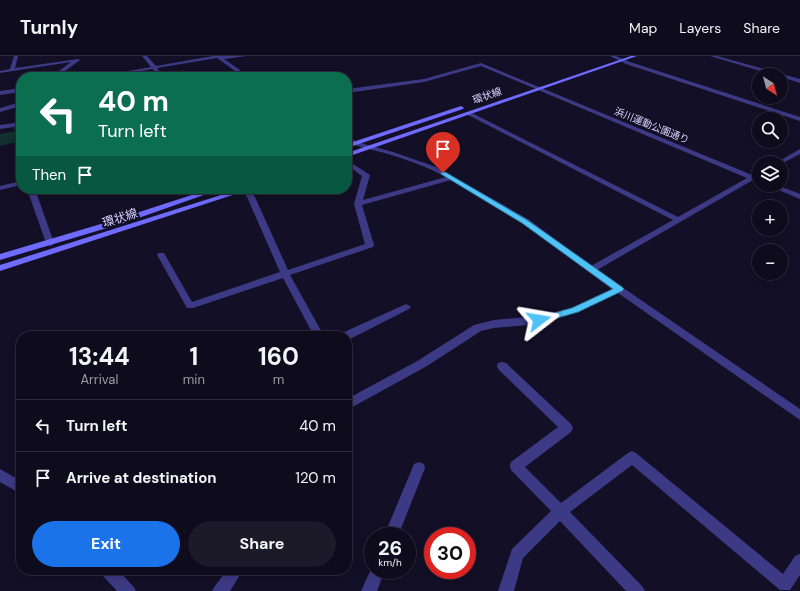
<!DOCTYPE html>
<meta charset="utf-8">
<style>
:root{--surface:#0e0b1c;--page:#1c1929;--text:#f1f3f6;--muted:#9b9ba3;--line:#2e2b3b;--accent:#1a73e8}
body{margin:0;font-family:"DM Sans","Noto Sans JP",sans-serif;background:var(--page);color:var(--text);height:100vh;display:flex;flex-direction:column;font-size:15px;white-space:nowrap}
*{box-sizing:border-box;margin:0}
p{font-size:13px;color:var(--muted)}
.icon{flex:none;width:22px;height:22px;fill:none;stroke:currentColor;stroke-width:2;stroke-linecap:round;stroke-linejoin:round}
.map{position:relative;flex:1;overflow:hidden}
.details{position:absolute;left:16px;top:275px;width:336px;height:244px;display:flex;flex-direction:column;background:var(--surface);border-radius:16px;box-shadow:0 2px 10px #0003,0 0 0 1px var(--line)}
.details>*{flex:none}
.hud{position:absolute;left:16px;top:16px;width:336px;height:122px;border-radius:16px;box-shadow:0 2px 10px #0003,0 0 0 1px var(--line);background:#0b6e4f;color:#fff;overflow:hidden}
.needle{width:26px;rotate:144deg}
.fabs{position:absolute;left:752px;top:12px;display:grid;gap:8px}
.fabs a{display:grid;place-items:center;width:36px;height:36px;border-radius:50%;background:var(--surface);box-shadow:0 2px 10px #0003,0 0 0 1px var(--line);font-size:20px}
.speed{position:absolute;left:364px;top:471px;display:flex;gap:8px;font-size:20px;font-weight:700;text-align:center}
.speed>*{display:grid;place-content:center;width:52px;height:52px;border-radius:50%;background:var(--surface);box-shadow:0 2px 10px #0003,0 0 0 1px var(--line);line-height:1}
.speed small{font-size:10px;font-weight:400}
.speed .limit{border:6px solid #d22;background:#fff;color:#111}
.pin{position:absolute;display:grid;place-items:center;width:34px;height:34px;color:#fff;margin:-41px -17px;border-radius:50% 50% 50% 0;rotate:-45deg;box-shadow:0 0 4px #0007}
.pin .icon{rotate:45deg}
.me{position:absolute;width:44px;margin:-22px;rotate:76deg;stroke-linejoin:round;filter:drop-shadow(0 0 3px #0008)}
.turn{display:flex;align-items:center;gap:14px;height:84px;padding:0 16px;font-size:18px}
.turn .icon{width:52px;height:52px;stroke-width:2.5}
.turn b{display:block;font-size:28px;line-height:34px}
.then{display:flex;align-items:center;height:38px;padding:0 16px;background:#0003;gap:8px;font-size:15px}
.eta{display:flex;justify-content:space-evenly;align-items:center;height:68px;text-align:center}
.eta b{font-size:24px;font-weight:700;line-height:28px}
.primary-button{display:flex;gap:8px;margin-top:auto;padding:8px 16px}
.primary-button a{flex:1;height:46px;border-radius:24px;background:var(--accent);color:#fff;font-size:16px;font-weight:700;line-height:46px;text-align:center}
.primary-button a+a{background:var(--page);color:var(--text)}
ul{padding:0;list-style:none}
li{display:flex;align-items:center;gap:12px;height:52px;padding:0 16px;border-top:1px solid var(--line)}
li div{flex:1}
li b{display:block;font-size:15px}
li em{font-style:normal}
header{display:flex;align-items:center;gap:24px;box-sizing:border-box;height:56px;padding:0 20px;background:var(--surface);border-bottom:1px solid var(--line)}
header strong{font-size:19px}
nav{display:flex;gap:22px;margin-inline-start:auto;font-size:14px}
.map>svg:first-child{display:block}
</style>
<header>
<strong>Turnly</strong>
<nav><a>Map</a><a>Layers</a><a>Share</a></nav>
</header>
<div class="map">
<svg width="800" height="535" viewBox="0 0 800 535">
<rect width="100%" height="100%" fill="#130f26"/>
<path fill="#12302f" d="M21 69V85L0 90V78L15 75 14 71Z"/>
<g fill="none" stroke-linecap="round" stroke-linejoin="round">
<path fill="#3d3a85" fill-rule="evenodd" d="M14 0H18L15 12 78 3 80 4 57 21H51L71 6 0 17V15L10 13Z
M142 0H147L156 10 213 0H247L224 3 240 14 238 21H232L235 15 217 2 157 12 163 21H157L153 13 106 21H94L151 11Z
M610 0H616L630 6 800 61V65L626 8Z
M710 0H717L800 23V27L781 21V19H774Z
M481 7 752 119 759 117V126L753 124 597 214 800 353V364L618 237 578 256 558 262 539 268 494 272 481 275 427 310 347 354V343L419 304 474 269 494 264 539 260 558 256 572 252 612 233 522 167 451 124 362 149 374 189 373 191 290 219 324 280H314L283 222 193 252H187L157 199 158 197H164L192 246 280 216 247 141 241 133H249L255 141 288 214 365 188 354 148 362 120 347 109V104L370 119 363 144 446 121C428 111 408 104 388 98 375 94 359 92 347 85V80L357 86 393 96 436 111 528 163 591 210 673 164 466 58V56H470L678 161 747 122 481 10 424 26 347 37V33L424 23Z
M21 32V36L0 39V35Z
M21 46V50L0 56V52Z
M21 66V70L0 73V69Z
M800 93V98L781 108V107H776Z
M21 125V129L0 134V130Z
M767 129H777L800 138V143Z
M27 133H35L54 187 53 189 50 190 46 187Z
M406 248 411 251 409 253 350 283H347V280H341L342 277Z
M502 306 506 307 571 368 573 372 571 376 525 411 561 447 628 397 632 395 636 397 783 518 795 500 800 498V519L790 534H780L632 409 570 456 642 530 645 535H626L560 465 523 502 514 535H498L512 493 551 455 511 414 510 410 511 406 558 371 498 313 497 310 498 307Z
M419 406 424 408 425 412 398 480H384L414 408Z
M0 413 21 425V438L0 426Z
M373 509V514H385L377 535H361Z
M100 514H118L133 530 136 535H117L102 519Z
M227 514H243L230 535H212L215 530Z"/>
<path fill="#6f6bff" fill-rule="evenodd" d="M631 0H637L347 101V97Z
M461 50 464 52 463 53 347 92V88Z
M210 133H221L127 166 0 204V198L121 162Z
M240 133H251L0 215V209Z"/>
</g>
<path fill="#4fc3f7" stroke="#337fa1" d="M441 116H445L527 164 622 231 624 233 622 235 578 256 539 267 536 266 534 264 536 262 572 252 613 233 522 167 441 118Z"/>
<g text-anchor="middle" stroke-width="4" stroke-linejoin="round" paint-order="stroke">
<g font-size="10" fill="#d9d4ff" stroke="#130f26">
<text transform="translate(487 39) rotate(-19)" y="4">環状線</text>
<text transform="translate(652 69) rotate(22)" y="4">浜川運動公園通り</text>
</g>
<g font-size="12" fill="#d9d4ff" stroke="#130f26">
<text transform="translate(120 162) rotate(-18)" y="4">環状線</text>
</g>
</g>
</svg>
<div class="fabs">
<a><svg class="needle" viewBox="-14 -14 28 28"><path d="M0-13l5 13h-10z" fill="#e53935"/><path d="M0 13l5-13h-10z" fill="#9b9ba3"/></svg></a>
<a><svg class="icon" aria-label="search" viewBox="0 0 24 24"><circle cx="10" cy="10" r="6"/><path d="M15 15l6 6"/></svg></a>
<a><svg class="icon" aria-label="layers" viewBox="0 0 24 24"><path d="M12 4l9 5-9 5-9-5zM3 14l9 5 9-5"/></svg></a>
<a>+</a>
<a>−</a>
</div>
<div class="speed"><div>26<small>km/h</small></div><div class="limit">30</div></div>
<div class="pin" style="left:443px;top:117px;background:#d93025"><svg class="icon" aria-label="arrive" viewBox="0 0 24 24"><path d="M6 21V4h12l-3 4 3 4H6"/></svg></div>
<svg class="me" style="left:539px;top:264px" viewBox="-20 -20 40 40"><path d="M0-17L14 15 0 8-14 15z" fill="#4fc3f7" stroke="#fff" stroke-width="4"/></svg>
<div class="hud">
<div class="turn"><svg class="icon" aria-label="left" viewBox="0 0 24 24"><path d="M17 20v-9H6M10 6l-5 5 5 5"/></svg><div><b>40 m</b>Turn left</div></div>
<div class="then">Then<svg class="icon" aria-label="arrive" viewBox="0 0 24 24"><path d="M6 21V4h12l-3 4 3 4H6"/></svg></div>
</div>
<section class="details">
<div class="eta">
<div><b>13:44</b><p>Arrival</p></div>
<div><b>1</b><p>min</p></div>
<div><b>160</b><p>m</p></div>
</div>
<ul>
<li><svg class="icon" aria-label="left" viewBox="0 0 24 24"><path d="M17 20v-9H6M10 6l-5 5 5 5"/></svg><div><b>Turn left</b></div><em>40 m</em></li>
<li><svg class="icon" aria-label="arrive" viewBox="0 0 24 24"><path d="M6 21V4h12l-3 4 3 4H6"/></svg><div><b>Arrive at destination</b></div><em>120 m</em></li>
</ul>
<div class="primary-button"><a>Exit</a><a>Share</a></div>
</section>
</div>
